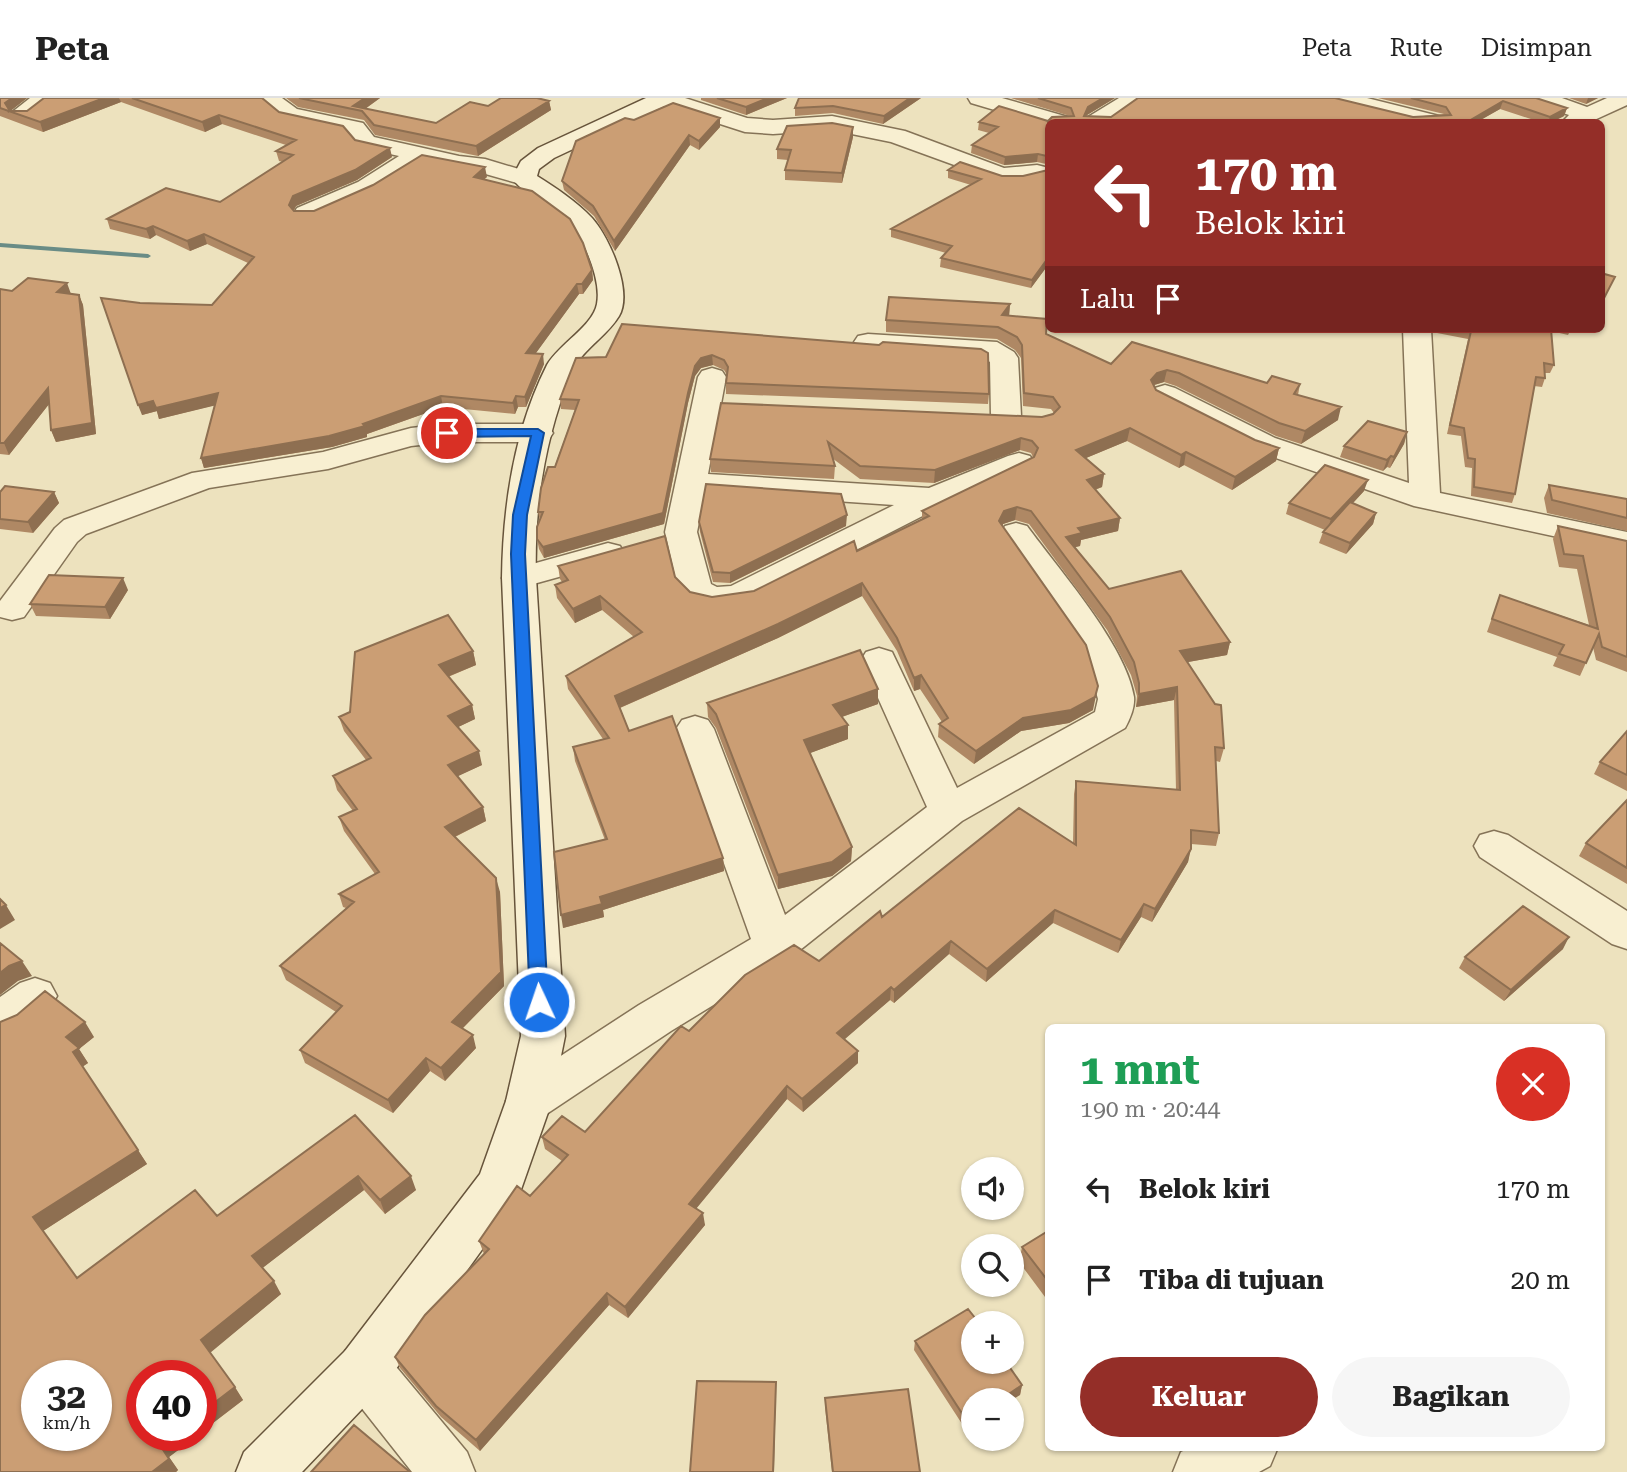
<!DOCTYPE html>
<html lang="id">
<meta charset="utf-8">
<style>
:root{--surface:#fff;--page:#f6f6f6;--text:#222;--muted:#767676;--line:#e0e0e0;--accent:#942e28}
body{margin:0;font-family:"Roboto Serif",serif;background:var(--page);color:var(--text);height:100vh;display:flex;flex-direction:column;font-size:26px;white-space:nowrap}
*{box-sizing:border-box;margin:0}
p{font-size:23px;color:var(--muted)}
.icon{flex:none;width:38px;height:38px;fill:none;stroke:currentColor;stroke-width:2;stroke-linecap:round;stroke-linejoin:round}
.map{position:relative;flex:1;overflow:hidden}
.details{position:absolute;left:1045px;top:926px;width:560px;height:427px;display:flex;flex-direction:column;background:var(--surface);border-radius:10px;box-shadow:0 2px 5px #0004}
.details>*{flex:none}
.guide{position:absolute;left:1045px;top:21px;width:560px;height:214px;border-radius:10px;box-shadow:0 2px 5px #0004;background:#942e28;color:#fff;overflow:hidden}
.fabs{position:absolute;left:961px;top:1059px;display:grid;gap:14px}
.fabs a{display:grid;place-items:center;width:63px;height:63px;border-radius:50%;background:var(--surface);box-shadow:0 2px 5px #0004;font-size:35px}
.speed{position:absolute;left:21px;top:1262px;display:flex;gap:14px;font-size:35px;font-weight:700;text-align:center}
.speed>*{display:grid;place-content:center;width:91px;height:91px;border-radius:50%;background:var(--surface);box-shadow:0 2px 5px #0004;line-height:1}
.speed small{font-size:18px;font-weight:400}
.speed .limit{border:10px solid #d22;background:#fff;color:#111}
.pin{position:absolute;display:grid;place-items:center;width:60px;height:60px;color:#fff;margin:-30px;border:4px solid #fff;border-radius:50%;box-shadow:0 2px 7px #0007}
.me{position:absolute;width:77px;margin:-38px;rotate:357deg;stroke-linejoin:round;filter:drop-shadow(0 0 5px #0008)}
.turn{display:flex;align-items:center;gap:24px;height:147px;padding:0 35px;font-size:32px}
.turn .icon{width:91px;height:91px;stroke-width:2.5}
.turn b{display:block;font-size:49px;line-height:60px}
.then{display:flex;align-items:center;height:66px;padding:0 35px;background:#0003;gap:14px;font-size:26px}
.round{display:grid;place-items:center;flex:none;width:74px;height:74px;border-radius:37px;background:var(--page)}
.summary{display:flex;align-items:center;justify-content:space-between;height:119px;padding:0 35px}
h1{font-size:42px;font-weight:700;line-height:52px;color:#1e9e55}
.action{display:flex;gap:14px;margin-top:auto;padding:14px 35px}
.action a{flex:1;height:80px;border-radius:42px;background:var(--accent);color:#fff;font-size:28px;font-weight:700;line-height:80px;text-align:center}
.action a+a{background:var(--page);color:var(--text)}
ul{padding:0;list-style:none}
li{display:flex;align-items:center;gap:21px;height:91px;padding:0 35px}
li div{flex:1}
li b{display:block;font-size:26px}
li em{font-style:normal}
header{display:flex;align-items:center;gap:42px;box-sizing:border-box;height:98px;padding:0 35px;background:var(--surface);border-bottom:2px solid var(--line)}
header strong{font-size:33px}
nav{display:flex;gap:38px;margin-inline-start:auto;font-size:24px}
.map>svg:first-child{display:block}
</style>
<header>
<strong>Peta</strong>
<nav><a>Peta</a><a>Rute</a><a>Disimpan</a></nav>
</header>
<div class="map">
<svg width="1627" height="1374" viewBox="0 0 1627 1374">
<rect width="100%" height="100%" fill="#ede2be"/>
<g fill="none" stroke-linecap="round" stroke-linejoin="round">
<path fill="#698c86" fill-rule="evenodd" d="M0 145 148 156 151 158 148 160 0 149Z"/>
<defs>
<path id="street" d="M30 0H56L30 20H14L11 15Z
M257 0H282L297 11 363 25 374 39 459 58 485 61 532 75 536 80 532 85 524 87 482 75 423 64 374 94 315 120 306 122 297 120 294 115 297 110 358 84 399 58 358 49 347 35 282 21Z
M652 0H685L747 20 773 22 832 18 905 33 1004 70 1037 67 1045 69 1048 75 1045 79 1022 84H1001L891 44 832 32 773 36 745 34 655 5Z
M968 0H1002L1068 19 1071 24H1048V28L971 5Z
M1119 0H1145L1110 24H1085L1088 19Z
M1330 0H1367L1443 19 1446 24H1411L1333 5Z
M1530 0H1562L1587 9 1607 0H1627V7L1590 24H1562L1569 17 1533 5Z
M1403 231H1431L1440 395 1627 434V454L1414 408 1253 352 1155 302 1151 296 1155 290 1165 287 1175 290 1275 340 1409 385Z
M868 236 997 244 1014 254 1018 260 1021 318 1016 324 1006 327 996 324 991 318 990 264 981 258 858 250 854 244 858 238Z
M712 270 722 273 726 279 708 376 929 390 1008 358 1019 355 1030 358 1034 364 1030 370 944 407 754 504 730 510 711 509 688 501 678 490 665 434 698 279 702 273ZM705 394 894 407 731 488 717 489 711 486 697 434Z
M447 326H538L549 329 553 335 549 341 538 344H447L411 348 328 371 209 390 86 436 77 444 24 519 12 522 0 519V503L55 430 64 422 192 375 323 354 411 330Z
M1016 425 1027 428C1059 472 1126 547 1134 599 1135 609 1130 621 1125 630L962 723 790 860 671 933 545 1017 529 1023 513 1017 506 1003 513 989 639 907 751 841 676 631 682 622 695 618 708 622 714 631 785 817 927 709 861 562 866 554 879 550 892 554 957 690 1095 614 1098 601 1086 559 1000 435 1005 428Z
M608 445 620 448 624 455 620 462 519 490 507 487 502 480 507 473Z
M1494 733 1508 737 1627 813V851L1612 846 1480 759 1474 748 1480 737Z
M35 880 50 885 57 898C46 919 22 934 0 941V899L20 885Z
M364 1245 383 1253 467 1354 475 1374H412L345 1289 338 1271 345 1253Z
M1192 1349H1278L1270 1368 1259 1374H1173L1181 1354Z"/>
<path id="secondary" d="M646 0H674L671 5 554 60 539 71 537 78C556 90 576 103 592 120 610 140 633 194 619 218 608 236 591 246 579 262 573 270 569 281 565 291 543 351 534 416 536 480L565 938 552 1003 517 1103 383 1289 302 1374H236L244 1354 345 1253 480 1076 506 1003 521 938 502 480C503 408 514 332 547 267 559 246 593 228 597 206 601 185 589 157 580 139 566 111 528 103 512 80L521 63 538 50Z"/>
</defs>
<use href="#street" stroke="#857357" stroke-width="3"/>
<use href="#secondary" stroke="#67543b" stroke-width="3"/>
<use href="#street" fill="#f8efd1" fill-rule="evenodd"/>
<use href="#secondary" fill="#f8efd1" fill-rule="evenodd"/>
</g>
<path fill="#af8864" d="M0 0H27L10 13H27L44 0H262L279 14 355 42 392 59 357 82 296 108 294 112 314 113 487 79 484 81 592 172 593 182 583 196H579L535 256 544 266 526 309H518L515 316 443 309 367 336V339L332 349 204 370 201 360 215 307 159 321 157 313 142 317 140 205 212 207 248 165 207 146 190 153 156 137 150 141 110 131 107 121 220 104 283 64 279 63 276 53 286 47 222 26 205 34 121 4 43 34 0 18Z
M286 0H380L365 11 436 25 488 8 549 3 551 12 478 58 375 37 364 22 298 9Z
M701 0H787L746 17 701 2Z
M921 0 883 26 833 15 795 18V10Z
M1011 0H1115L1087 17 1086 18 1413 19 1444 16 1378 0H1536L1567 10 1564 18 1552 24H1540L1500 11 1477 24H1048V71L1046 66 1037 64 1004 67 971 55 972 47 989 35 978 32 979 24 1048 23 1070 18Z
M1569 0H1598L1586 6Z
M720 20V29L699 52 690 47 615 153 594 118 564 92 562 83 634 22Z
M853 39 842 85 785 82V72L788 62 777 61V51Z
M948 72 1002 78H1023L1048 72V167L1031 190 940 169 941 160 946 155 891 139V131L971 87 948 80Z
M0 191 12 193 79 197 83 207 96 336 56 344 51 332 49 306 9 357 0 356Z
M1010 206 1009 218 1046 236 1111 266 1132 244 1267 285 1300 286 1298 297 1338 322 1301 346 1276 338 1176 288 1164 284 1154 287 1156 292 1255 342 1279 350 1276 363 1232 392 1184 367 1179 370 1127 343 1086 360 1104 376 1102 389 1095 392 1120 420 1118 433 1081 442 1080 448 1074 449 1109 491 1230 544 1227 557 1188 564 1224 650 1220 664 1216 663 1219 735 1216 748 1191 746 1188 764 1152 824 1141 819 1118 855 1053 825 986 884 949 856 894 905 890 902 844 941 858 965 803 1014 787 1001 696 1110 705 1127 628 1220 609 1207 480 1353 441 1319 400 1270 395 1259 484 1156 479 1143 530 1098 562 1063 545 1051 542 1039 585 1034 689 933 819 863 882 819 1073 745 1074 696 1076 683 1176 692 1174 602 1136 609 1137 598 1131 577 1107 532 1029 426 1015 422 1003 426 1002 428 1093 612 1069 625 1021 633 974 666 938 639 939 626 942 624 920 591 914 593 897 553 862 498 778 540 620 610 629 633 723 760 724 773 603 812 604 819 563 830 605 742 575 663 573 649 603 641 568 591 566 578 634 539 602 512 575 525 557 500 555 487 562 484 560 481 558 468 675 479 690 494 712 499 754 493 857 453 922 422V413L1033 359 1031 355 1020 352 934 385 860 381 832 360 835 368 834 381 711 374 710 361 721 305 1042 319 1054 315 1051 311 1023 308 1021 260 1015 252 997 241 886 234V222Z
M622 226 989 296 988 306 726 296V285L727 277 724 272 713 267 701 270 695 278 688 305 664 426 544 460 539 451 537 441 540 423 538 414 575 312 561 311 560 301 606 259Z
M1438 231H1571L1568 237 1551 233 1554 267 1550 275H1545V280L1542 289 1534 288 1515 396 1512 405 1471 398 1472 370 1465 369 1461 338 1447 336 1468 241 1437 235Z
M1407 334 1404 346 1390 370 1387 369 1383 373 1340 359 1344 348Z
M1549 387 1627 401V433L1547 415 1544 400Z
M1364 393 1353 405 1376 415 1373 426 1346 456 1319 445 1323 434 1325 432 1286 416 1289 405Z
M0 394H54L59 405 33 435 0 431Z
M699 424 846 428 730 485 713 484 700 434Z
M1558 428 1627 443V574L1596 562 1593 549 1580 578 1553 568 1557 559 1487 534 1500 497 1589 527 1577 471 1559 469 1553 441Z
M128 492 110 521 36 518 30 506Z
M473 553 476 567 448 579 472 607 475 621 458 629 482 667 457 678 483 709 486 723 455 739 500 794 504 888 462 931 476 950 445 983 430 973 393 1015 305 965 300 952 336 914 286 882 280 868 346 810 343 809 339 796 375 776 344 733 339 719 353 713 337 692 333 678 366 662 344 633 339 619Z
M878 591V606L842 619 848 641 810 655 852 749 851 763 832 778 778 791 716 630 708 619 707 605Z
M1627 633V693L1594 676 1600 664Z
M1627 702V786L1579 758 1586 745Z
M1563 851 1504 903 1459 870 1465 859Z
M0 924 94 939 79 951 88 965 82 969 147 1066 43 1133 77 1180 217 1118 355 1017 416 1092 385 1116 364 1092 262 1170 281 1196 210 1254 243 1302 169 1359 178 1372 176 1374H0Z
M1048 1133V1203L1019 1164 1022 1149Z
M915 1243 1022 1287 1020 1297 973 1302V1327L966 1332 914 1252Z
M825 1300 920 1374H832L825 1309Z"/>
<path fill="#8e6f51" d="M12 0H27L8 15 5 5Z
M104 0H119L121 4 43 34 40 24Z
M365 0H380L362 13 353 8Z
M768 0H787L746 17V9Z
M910 0H921L883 26 884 18Z
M1103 0H1115L1087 17 1083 24 1088 9Z
M1588 0H1598L1586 6Z
M549 3 551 12 478 58 476 48Z
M1503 3 1500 11 1477 24H1467Z
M1567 10 1564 18 1552 24H1548L1550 19Z
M219 17 222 26 205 34 202 24Z
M720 20V29L699 52V43Z
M853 29V39L842 85V75Z
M689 37 690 47 615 153 614 143Z
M390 50 392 59 357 82 296 108 292 116 289 107 293 98Z
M1038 56 1037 64 1004 67 1005 59Z
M485 69 487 79 475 89 474 79Z
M153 128 156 137 150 141 146 131Z
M204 136 207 146 190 153 187 143Z
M1048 160V167L1031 190 1032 182Z
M592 172 593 182 583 196 582 186Z
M67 185 71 196 57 194Z
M577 186 579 196 528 266 526 255Z
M79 197 83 207 96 336 56 344 51 332Z
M1010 206 1009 218 1002 217Z
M543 256 544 266 526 309 525 299Z
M712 257 713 267 701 270 695 278 688 305 664 426 544 460 543 449 688 295 695 268 701 260Z
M1167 272 1164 284 1154 287 1151 282 1157 275Z
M48 290 53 301 9 357 4 345Z
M218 295 221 306 159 321 156 310Z
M441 298 443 309 367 336V339L332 349 204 370 201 360 363 326Z
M516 298 518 309 515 316 513 305Z
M153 303 157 313 142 317 138 307Z
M1341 309 1338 322 1301 346 1305 333Z
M1130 330 1127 343 1074 365 1076 352Z
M1407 334 1404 346 1390 370 1394 359Z
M1021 340 1020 352 934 385 935 372Z
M1279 350 1276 363 1232 392 1235 379Z
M1186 354 1184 367 1179 370 1181 357Z
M1391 358 1387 369 1383 373 1387 362Z
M1104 376 1102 389 1085 395 1087 382Z
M1368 382 1364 393 1327 433 1331 421Z
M54 394 59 405 33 435 28 424Z
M1017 409 1015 422 1003 426 998 437 999 423 1004 413Z
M1376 415 1373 426 1346 456 1350 445Z
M847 417 846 428 730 485V475Z
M1120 420 1118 433 1081 442 1080 448 1064 452 1066 439 1078 430Z
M123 480 128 492 110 521 105 509Z
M862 485V498L778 540 617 611 615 598Z
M600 498 602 512 575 525 573 511Z
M1230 544 1227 557 1177 566 1180 553Z
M473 553 476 567 442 581 439 567Z
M921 577 920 591 914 593V580Z
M1098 588 1093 612 1069 625 1021 633 974 666 976 653 1023 620Z
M1177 589 1174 602 1136 609 1139 596Z
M878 591V606L833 622V607Z
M472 607 475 621 452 632 448 618Z
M848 627V641L805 657 804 642Z
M479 653 482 667 452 681 448 667Z
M483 709 486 723 448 742 445 729Z
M852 749 851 763 832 778 778 791V777Z
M1191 751 1188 764 1152 824 1155 811Z
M723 760 724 773 603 812 604 819 563 830 561 817 600 799Z
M496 780 500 794 504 888 456 937 452 924Z
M1144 806 1141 819 1118 855 1121 842Z
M6 807 15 822 0 831V810Z
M1055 812 1053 825 986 884 987 871Z
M1569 839 1563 851 1504 903 1511 892Z
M951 843 949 856 894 905V892Z
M22 863 32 878 18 883 0 897V875L9 868Z
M891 889 890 902 837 948V935Z
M85 924 94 939 79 951 88 965 82 969 73 954 66 939Z
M473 937 476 950 445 983 441 970Z
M858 953V965L803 1014 802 1001Z
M426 960 430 973 393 1015 388 1002Z
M787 988V1001L691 1117 689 1106Z
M138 1052 147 1066 43 1133 33 1119Z
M358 1078 364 1092 260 1172 252 1158Z
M411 1078 416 1092 385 1116 380 1102Z
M703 1115 705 1127 628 1220 625 1209Z
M274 1183 281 1196 210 1255 201 1242Z
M607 1195 609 1207 480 1353 476 1342Z
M776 1284 774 1374H773Z
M1022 1287 1020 1297 1012 1302H1000Z
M235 1289 243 1302 201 1334V1315Z
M973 1319V1327L966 1332 967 1323Z
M173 1337H198L169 1359 178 1372 176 1374H152L160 1347Z"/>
<path fill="#cb9e74" stroke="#8e6f51" stroke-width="2" fill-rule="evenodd" d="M0 0H12L5 5 10 13H27L44 0H104L40 24 0 10Z
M132 0H262L279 14 343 28 355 42 390 50 355 72 293 98 289 107 294 113H314L373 87 422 57 485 69 474 79 532 93 570 121 583 145 592 172 582 186H577L526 255 543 256 525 299 516 298 513 305 441 298 363 326 365 328 329 338 201 360 218 295 156 310 153 303 138 307 101 200 140 205 212 207 254 159 204 136 187 143 153 128 146 131 107 121 166 90 220 104 293 57 276 53 296 42 219 17 202 24Z
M299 0H365L353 8 436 25 470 4 488 8 501 0H537L549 3 476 48 374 27 362 13Z
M717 0H768L746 9Z
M799 0H910L884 18 833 8 795 10Z
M1038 0H1103L1088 9 1084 18 1111 19 1138 0H1335L1413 19 1451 17 1446 9 1411 0H1536L1567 10 1550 19 1503 3 1467 24 1463 22 1458 24H1048V61L1047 58 1038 56 1005 59 972 47 998 29 979 24 999 8 1048 23 1052 19 1074 18 1071 10Z
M673 5 720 20 699 43 689 37 614 143 593 108 562 83 576 43 625 20 634 22Z
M832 25 853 29 842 75 785 72 791 52 777 51 787 28Z
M960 64 1002 78H1023L1048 72V160L1032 182 941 160 952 148 891 131 981 81 948 72Z
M1601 175 1615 179 1602 204H1601Z
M28 180 67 185 57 194 79 197 92 325 51 332 48 290 4 345H0V191L12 193Z
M889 199 1010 206 1002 217 1047 221 1046 236 1111 266 1132 244 1267 285 1272 278 1300 286 1294 296 1341 309 1305 333 1279 325 1179 275 1167 272 1157 275 1151 282 1156 292 1255 342 1279 350 1235 379 1186 354 1181 357 1130 330 1076 352 1104 376 1087 382 1120 420 1078 430 1082 435 1066 439 1109 491 1181 473 1230 544 1180 553 1215 606 1221 607 1224 650 1215 649 1219 735 1191 732V751L1155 811 1144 806 1121 842 1055 812 987 871 951 843 894 892 891 889 837 935 858 953 802 1001 787 988 689 1106 703 1115 625 1209 607 1195 476 1342 436 1308 395 1259 425 1217 489 1151 479 1143 517 1088 530 1098 568 1057 542 1039 562 1018 585 1034 681 928 689 933 745 877 794 847 819 863 880 813 882 819 1019 710 1076 747V683L1180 692 1177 589 1139 596V585L1134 564 1110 519 1031 413 1017 409 1004 413 999 423 1086 547 1098 588 1095 599 1071 612 1023 620 976 653 939 626 948 620 921 577 914 580 897 540 862 485 778 526 615 598 629 633 672 618 723 760 600 799 602 806 561 817 554 754 607 741 573 649 609 640 566 578 642 534 600 498 573 511 555 487 568 482 558 468 665 438 675 479 690 494 712 499 754 493 854 443 857 453 929 418 922 413 1034 359 1038 350 1032 343 1021 340 935 372 860 368 828 344 835 368 710 361 721 305 1042 319 1053 316 1060 309 1053 299 1024 295 1022 247 1017 239 998 229 886 222Z
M622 226 879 247 883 244 981 251 988 255 989 296 726 285 728 269 724 262 712 257 701 260 695 268 688 295 663 415 543 449 537 441V429L543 414H538L541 390 548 369H555L579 302 560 301 576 260 606 259Z
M1463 231H1551L1554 267 1544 265 1545 280 1536 279 1515 396 1474 389 1475 361 1468 360 1464 330 1450 327 1471 233Z
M1368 323 1407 334 1394 359 1391 358 1387 362 1344 348Z
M1325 367 1368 382 1331 421 1289 405Z
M706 386 841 396 847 417 730 475 713 474 699 424Z
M1549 387 1627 401V420L1552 402Z
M5 388 54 394 28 424 0 421V394Z
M1350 404 1376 415 1350 445 1323 434Z
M1558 428 1627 443V559L1602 549 1599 536 1586 565 1559 556 1564 547 1492 521 1500 497 1598 531 1583 458 1564 456Z
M49 477 123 480 105 509 30 506Z
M448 517 473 553 439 567 472 607 448 618 479 653 448 667 483 709 445 729 496 780 501 874 452 924 473 937 441 970 426 960 388 1002 300 952 342 908 280 868 354 804 339 796 379 774 339 719 357 711 333 678 371 660 339 619 350 614 355 554Z
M860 552 878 591 833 607 848 627 804 642 852 749 832 764 778 777 716 616 707 605Z
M1627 633V677L1600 664Z
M1627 702V770L1586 745Z
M0 801 6 807 0 810Z
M1523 808 1569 839 1511 892 1465 859Z
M0 845 22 863 9 868 0 875Z
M45 893 85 924 66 939 79 950 73 954 138 1052 33 1119 77 1180 195 1092 217 1118 355 1017 411 1078 380 1102 358 1078 252 1158 274 1183 201 1242 235 1289 201 1315V1278H142V1337H173L160 1347 169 1361 152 1374H0V924L17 917ZM37 1278H96V1337H37Z
M1048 1133V1183L1022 1149Z
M968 1211 979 1225H973V1264H1006L1022 1287 1000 1302H973V1319L967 1323 915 1243Z
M697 1283 776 1284 773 1374H690Z
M908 1291 920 1374H833L825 1300Z
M354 1327 410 1374H311Z"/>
<path fill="#1a73e8" stroke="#114b97" stroke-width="2" d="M538 331 544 335 527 417 525 456 548 904 546 910 539 912 533 910 530 904 511 456 513 417 531 338 447 339 441 335 447 331Z"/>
</svg>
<div class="fabs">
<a><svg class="icon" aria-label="sound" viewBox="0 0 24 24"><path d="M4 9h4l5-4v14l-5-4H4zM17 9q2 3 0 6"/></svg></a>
<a><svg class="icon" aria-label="search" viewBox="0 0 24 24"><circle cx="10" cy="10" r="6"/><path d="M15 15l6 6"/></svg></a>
<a>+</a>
<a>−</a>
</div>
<div class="speed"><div>32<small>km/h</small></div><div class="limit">40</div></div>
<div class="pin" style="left:447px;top:335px;background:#d93025"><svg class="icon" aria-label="arrive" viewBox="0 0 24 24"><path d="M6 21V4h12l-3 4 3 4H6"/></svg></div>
<svg class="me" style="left:539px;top:904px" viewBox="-20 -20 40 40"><circle r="17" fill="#1a73e8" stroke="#fff" stroke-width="3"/><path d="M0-11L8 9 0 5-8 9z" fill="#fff"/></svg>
<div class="guide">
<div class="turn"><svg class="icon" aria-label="left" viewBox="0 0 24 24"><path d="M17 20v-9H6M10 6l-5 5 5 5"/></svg><div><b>170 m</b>Belok kiri</div></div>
<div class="then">Lalu<svg class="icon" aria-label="arrive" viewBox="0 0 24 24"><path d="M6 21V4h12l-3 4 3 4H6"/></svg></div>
</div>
<section class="details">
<div class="summary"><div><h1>1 mnt</h1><p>190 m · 20:44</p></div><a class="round" style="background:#d93025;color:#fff"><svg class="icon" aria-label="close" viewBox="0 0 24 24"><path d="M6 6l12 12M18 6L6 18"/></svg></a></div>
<ul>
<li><svg class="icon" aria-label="left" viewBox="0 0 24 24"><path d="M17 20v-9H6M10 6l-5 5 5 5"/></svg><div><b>Belok kiri</b></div><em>170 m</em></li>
<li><svg class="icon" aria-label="arrive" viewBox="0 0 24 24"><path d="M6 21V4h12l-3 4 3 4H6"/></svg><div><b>Tiba di tujuan</b></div><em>20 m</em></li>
</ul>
<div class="action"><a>Keluar</a><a>Bagikan</a></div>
</section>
</div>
